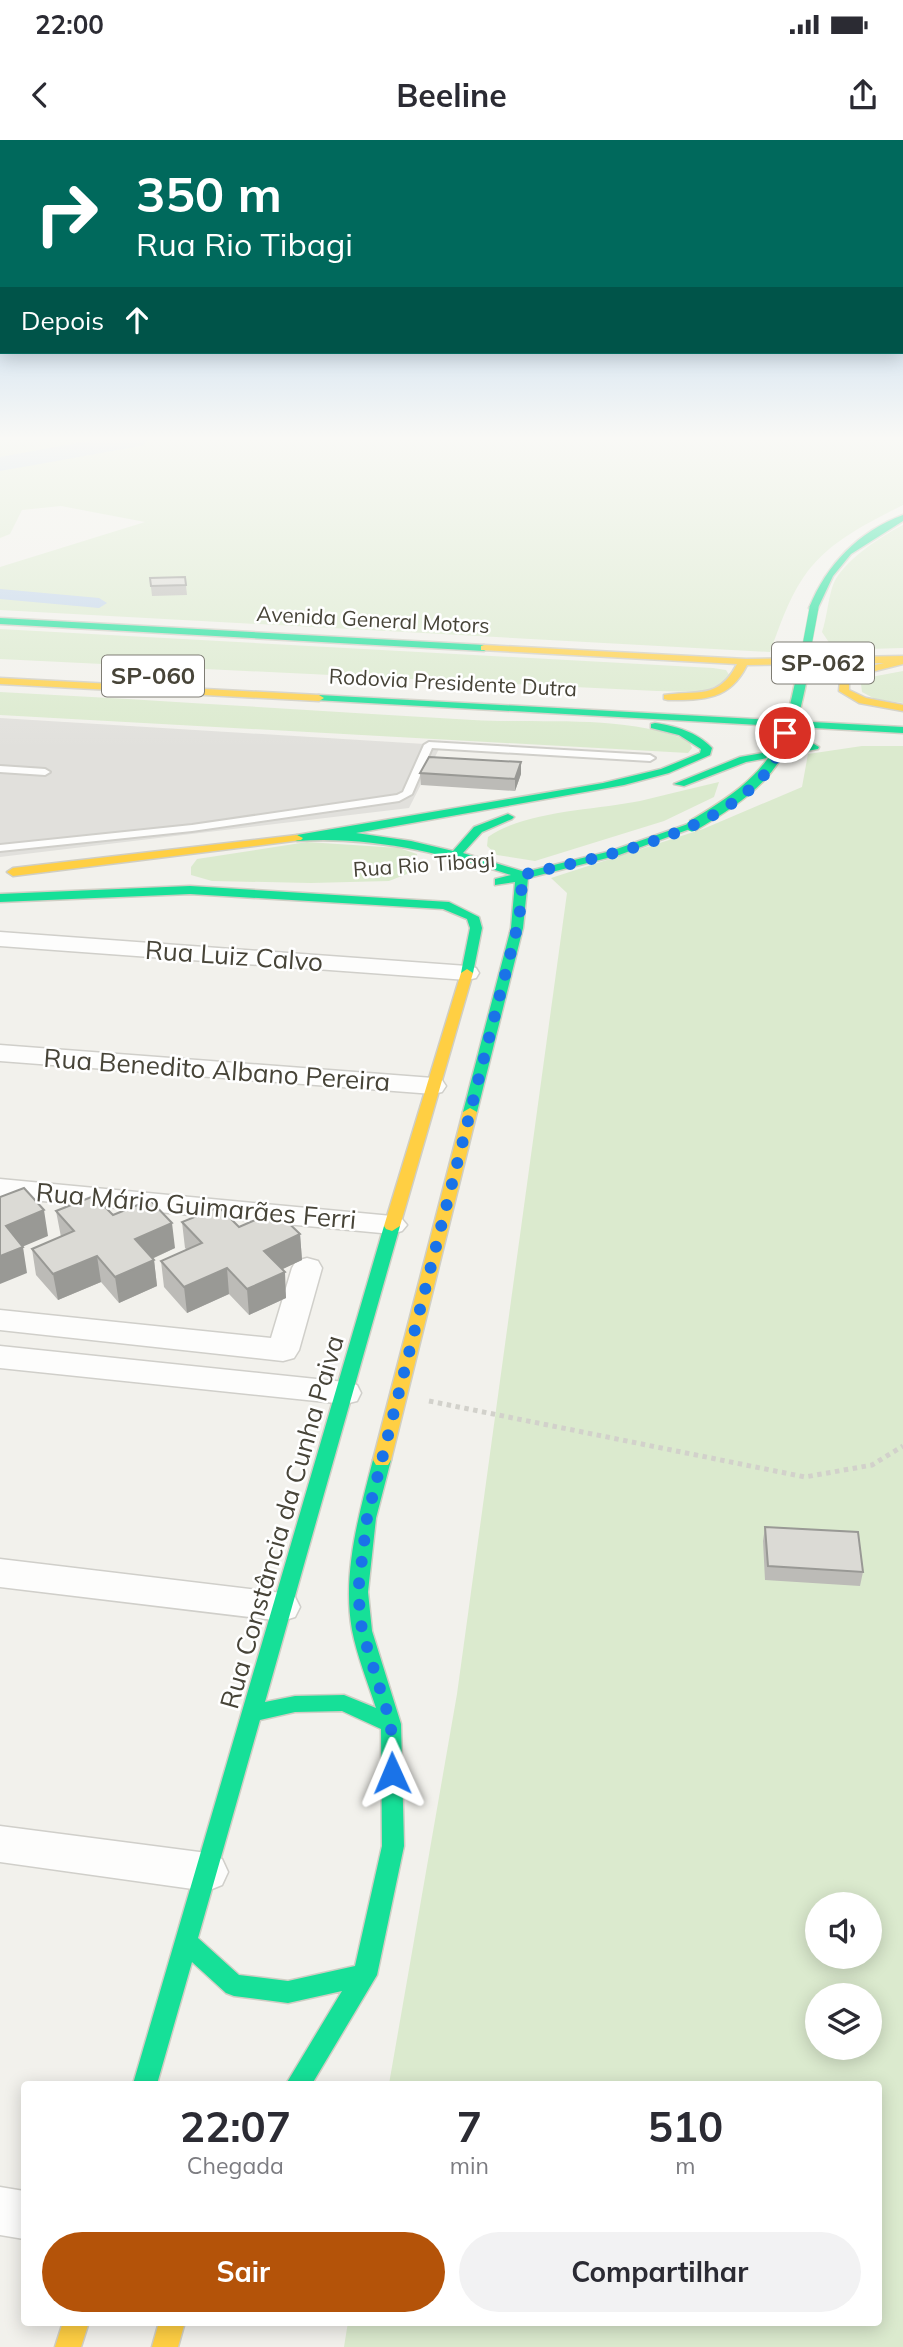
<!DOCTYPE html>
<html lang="pt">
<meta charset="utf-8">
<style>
:root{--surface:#fff;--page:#f2f2f3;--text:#2b2b33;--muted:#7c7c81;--accent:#b45309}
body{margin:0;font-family:Mulish,sans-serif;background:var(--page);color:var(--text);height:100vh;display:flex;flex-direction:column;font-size:26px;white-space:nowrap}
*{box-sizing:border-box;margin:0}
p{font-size:23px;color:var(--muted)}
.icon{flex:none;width:38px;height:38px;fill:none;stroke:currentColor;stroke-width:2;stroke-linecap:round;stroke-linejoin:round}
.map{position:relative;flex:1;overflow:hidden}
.drawer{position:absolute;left:21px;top:1941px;width:861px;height:245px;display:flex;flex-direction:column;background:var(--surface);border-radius:7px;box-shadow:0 4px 18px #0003}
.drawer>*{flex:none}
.top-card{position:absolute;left:0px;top:0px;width:903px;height:214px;box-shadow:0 4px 18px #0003;background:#00695c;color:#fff;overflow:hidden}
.tools{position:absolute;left:805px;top:1752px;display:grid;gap:14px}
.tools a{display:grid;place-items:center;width:77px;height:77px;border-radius:50%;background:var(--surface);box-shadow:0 4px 18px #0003;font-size:35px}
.pin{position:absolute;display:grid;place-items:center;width:60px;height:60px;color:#fff;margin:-30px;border:4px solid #fff;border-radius:50%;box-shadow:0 2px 7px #0007}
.me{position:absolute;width:77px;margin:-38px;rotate:359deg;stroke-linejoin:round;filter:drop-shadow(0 0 5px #0008)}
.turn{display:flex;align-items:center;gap:24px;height:147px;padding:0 21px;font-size:32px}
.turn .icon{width:91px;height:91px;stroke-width:2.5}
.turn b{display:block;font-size:49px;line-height:60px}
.then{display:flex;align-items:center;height:66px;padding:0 21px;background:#0003;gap:14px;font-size:26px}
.eta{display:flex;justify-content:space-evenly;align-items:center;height:119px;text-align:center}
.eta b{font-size:42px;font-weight:700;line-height:49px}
.primary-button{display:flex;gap:14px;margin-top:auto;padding:14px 21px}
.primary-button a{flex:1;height:80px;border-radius:42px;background:var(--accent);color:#fff;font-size:28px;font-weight:700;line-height:80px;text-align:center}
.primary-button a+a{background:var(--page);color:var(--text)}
.status{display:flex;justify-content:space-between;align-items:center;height:49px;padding:0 35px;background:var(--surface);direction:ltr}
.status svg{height:19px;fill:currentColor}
header{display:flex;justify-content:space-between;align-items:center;height:91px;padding:0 21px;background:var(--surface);font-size:32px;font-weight:700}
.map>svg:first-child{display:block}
</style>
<div class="status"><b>22:00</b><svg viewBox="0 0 49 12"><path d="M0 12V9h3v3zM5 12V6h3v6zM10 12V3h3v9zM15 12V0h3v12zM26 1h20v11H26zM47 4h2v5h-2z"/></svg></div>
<header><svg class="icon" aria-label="back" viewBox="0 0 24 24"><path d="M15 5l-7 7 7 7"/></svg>Beeline<svg class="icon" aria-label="share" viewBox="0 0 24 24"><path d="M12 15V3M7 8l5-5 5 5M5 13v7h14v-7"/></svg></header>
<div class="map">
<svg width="903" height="2207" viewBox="0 0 903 2207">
<rect width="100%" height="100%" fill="#f2f1ec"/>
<path fill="#dbeace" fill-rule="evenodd" d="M0 300H903V365C866 384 827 402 803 438 788 460 779 488 770 512L0 470V427L145 382 61 366 22 370 10 394 0 398Z
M903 385V508L834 510 822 492C827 477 828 459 833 445 842 422 881 396 903 385Z
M0 489 713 528 726 530 731 538 704 552 657 551 0 519Z
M903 531V563L875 559 862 552 861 544 871 537Z
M0 552C158 560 315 571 473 580 542 584 626 574 689 601L692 608 688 613 0 575Z
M862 606H903V2207H344L348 2182H878V1944H389L457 1554 567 753 551 738 703 689 802 647 808 614ZM817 1764H870V1816H817ZM817 1855H870V1908H817Z
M719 642 714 657 664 681 535 721 497 715 487 706 488 697C524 671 595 670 640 661 666 655 692 648 719 642Z
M307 702 399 708 417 714V725L407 734 389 741 311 743 212 741 191 735V727L197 719Z"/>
<path fill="#e1e0dc" d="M0 578 441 605 409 668 0 717Z"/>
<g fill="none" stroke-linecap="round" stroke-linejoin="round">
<path fill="#c0d4eb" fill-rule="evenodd" d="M0 449 99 458 107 463 99 468 0 459Z"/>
<path fill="#c0d4eb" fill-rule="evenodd" d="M94 300H147L143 305 135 307 0 331V317Z"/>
<defs>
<path id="lane" d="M429 602 650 615 655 618 650 621 432 608 412 654 399 661 192 691 0 711V705L192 685 397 655 403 652 424 605Z
M0 626 45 629 50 632 45 635 0 632Z"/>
<path id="street" d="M0 792 467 826 476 828 479 833 476 838 467 840 0 806Z
M0 905 433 938 442 940 446 946 442 952 433 954 0 921Z
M0 1039 392 1076 402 1079 407 1085 402 1091 392 1094 0 1057Z
M307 1118 318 1121 322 1128 299 1210 294 1218 283 1221 0 1190V1170L271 1198 292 1128 296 1121Z
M0 1206 345 1242 357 1245 361 1253 357 1261 345 1264 0 1228Z
M0 1419 282 1453 295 1457 300 1467 295 1477 282 1481 0 1447Z
M0 1686 207 1713 222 1719 228 1732 222 1745 207 1751 0 1722Z
M0 2047 24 2051V2099L0 2095Z"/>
<path id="fast" d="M903 375V381L851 414 833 436 817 470H811L809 468C827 424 858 392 903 375Z
M0 478 484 505 489 508 484 511 0 484Z
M319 555 903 587V593L315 560V556Z
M655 583C676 586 697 592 712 608L710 615 669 633 624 645 356 693 411 701 453 711 474 687 508 674 514 677 512 679 482 692 463 713 525 732 611 711 688 684 698 686 619 715 528 738 523 788 477 972 475 975H465L463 972 511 788 515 742 495 745V739L511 735C440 713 372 696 297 701L291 698 297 695 603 643 661 629 700 613 701 609 679 595 651 588V584Z
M814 604 819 607 818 609 746 622 684 646 674 644 740 617Z
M190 746 449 762 479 777 482 788 473 833 467 837 461 833 470 788 467 779 443 769 190 754 0 762V754Z
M392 1081 400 1086 265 1562 295 1556 344 1555 376 1568C368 1543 357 1516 352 1490 342 1434 359 1374 373 1320L376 1315H388L391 1320 376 1378 368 1452 372 1491 401 1584 404 1706 377 1835 312 1944H286L342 1851 288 1863 234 1856 226 1853 192 1822 157 1944H133L384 1086ZM342 1571 381 1589 382 1706 355 1826 288 1841 239 1835 198 1798 260 1580 295 1572Z"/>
<path id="slow" d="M484 505 746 519 903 516V524L875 531 849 543V550L866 558 903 565V571L859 563 839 551 840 540 867 527 884 523 747 525C730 560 704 560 668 560L664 559V555C697 550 719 560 737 524L481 510V506Z
M0 538 319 555 324 558 319 561 0 544Z
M297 695 303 698 301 700 13 736 7 732 13 728Z
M467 829 473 833 400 1086 392 1091 386 1089 384 1086 461 833Z
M470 968 477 972 391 1320 388 1325H376L373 1320 463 972Z
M63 2182H89L81 2207H55Z
M159 2182H185L178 2207H152Z"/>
</defs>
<use href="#lane" stroke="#d0cfca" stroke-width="4"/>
<use href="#street" stroke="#d0cfca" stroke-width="3"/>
<use href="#fast" stroke="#d0cec4" stroke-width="3"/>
<use href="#slow" stroke="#d0cec4" stroke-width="3"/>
<path stroke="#d2d1cb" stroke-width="5" stroke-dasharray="4.5 4.5" stroke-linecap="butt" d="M429 1261 805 1337 872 1325 903 1306"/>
<use href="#lane" fill="#fdfdfc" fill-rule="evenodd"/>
<use href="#street" fill="#fdfdfc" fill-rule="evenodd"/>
<use href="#fast" fill="#16e098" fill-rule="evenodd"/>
<use href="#slow" fill="#ffcf43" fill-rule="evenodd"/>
<defs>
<path id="fast-bridge-far1" d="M805 516 814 468"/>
<path id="fast-bridge" d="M692 686C779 635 788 612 806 515"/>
</defs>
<use href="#fast-bridge-far1" stroke="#d2cfbb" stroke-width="10" stroke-linecap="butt"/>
<use href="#fast-bridge" stroke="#d2cfbb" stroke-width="14" stroke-linecap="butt"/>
<use href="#fast-bridge-far1" stroke="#16e098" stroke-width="9"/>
<use href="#fast-bridge" stroke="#16e098" stroke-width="11"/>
</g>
<path fill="#bcbbb7" d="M185 437 187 455 152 456 150 438Z
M521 622V634L515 651 421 645 420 633Z
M56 1071 113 1075 175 1108 152 1119 154 1120 157 1146 119 1163 101 1142 58 1160 36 1135 32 1109 61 1097Z
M182 1082 239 1087 300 1094 302 1120 282 1129 286 1158 249 1175 229 1154 187 1173 164 1147 161 1121 187 1110 185 1108Z
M765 1387 863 1432 860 1446 765 1440 763 1401Z"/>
<path fill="#999995" d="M521 622V634L515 651V639Z
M44 1070 48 1096 10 1112 6 1086Z
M172 1083 175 1108 138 1125 135 1099Z
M300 1094 302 1120 266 1137 264 1111Z
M23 1107 27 1133 0 1144V1116Z
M97 1116 101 1142 58 1160 53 1134Z
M154 1120 157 1146 119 1163 115 1137Z
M227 1128 229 1154 187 1173 184 1147Z
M285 1132 286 1158 249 1175 247 1149Z"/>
<path fill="#dbdad5" stroke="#999995" stroke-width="2" d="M185 437 186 445 151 446 150 438Z
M429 617 521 622 515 639 420 633Z
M24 1048 44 1070 6 1086 23 1107 0 1116V1057Z
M94 1056 113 1075 150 1060 172 1083 135 1099 154 1120 115 1137 97 1116 53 1134 32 1109 74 1091 56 1071Z
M219 1067 239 1087 276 1071 300 1094 264 1111 285 1132 247 1149 227 1128 184 1147 161 1121 202 1103 182 1082Z
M765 1387 858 1392 863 1432 768 1426Z"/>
<linearGradient id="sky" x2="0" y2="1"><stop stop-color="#98c1e9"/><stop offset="0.49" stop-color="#f9f9f6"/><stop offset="1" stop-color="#f9f9f6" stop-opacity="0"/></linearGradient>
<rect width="903" height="609" fill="url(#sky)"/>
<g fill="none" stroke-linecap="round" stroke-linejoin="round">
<path stroke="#1a73e8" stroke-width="12" stroke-dasharray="0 21.6" d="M392 1633 391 1584 362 1491 358 1452 367 1378 517 788 521 765 522 735C603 716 716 697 770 628 777 619 781 604 785 593"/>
</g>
<g text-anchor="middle" stroke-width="5" stroke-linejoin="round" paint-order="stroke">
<g font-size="21" fill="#474438" stroke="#fff">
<text transform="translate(373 480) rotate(3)" y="7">Avenida General Motors</text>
<text transform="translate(453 543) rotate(3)" y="7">Rodovia Presidente Dutra</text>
<text transform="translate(424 725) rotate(-4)" y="7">Rua Rio Tibagi</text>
</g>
<g fill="#fff" stroke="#7e7c74" stroke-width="2">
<rect x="772" y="502.5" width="102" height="41" rx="5"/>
<rect x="102" y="515.5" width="102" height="41" rx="5"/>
</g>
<g font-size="24" font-weight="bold" fill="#474438">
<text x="823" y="531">SP-062</text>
<text x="153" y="544">SP-060</text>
</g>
<g font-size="26" fill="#474438" stroke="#fff">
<text transform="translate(234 816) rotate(4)" y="9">Rua Luiz Calvo</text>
<text transform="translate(217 930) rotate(4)" y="9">Rua Benedito Albano Pereira</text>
<text transform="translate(196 1066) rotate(5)" y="9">Rua Mário Guimarães Ferri</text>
<text transform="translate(282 1382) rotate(-74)" y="9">Rua Constância da Cunha Paiva</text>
</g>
</g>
</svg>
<div class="tools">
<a><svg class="icon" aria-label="sound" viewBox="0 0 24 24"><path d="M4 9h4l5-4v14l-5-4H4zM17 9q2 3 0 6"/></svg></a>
<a><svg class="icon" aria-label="layers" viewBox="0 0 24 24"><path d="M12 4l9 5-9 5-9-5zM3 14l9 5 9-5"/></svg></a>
</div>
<div class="pin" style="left:785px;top:593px;background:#d93025"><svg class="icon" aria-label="arrive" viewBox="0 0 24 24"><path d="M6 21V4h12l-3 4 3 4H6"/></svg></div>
<svg class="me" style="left:392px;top:1633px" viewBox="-20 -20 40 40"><path d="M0-17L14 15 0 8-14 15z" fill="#1a73e8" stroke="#fff" stroke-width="4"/></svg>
<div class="top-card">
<div class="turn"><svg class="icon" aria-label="right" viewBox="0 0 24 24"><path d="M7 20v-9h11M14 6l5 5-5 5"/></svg><div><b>350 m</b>Rua Rio Tibagi</div></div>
<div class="then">Depois<svg class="icon" aria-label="ahead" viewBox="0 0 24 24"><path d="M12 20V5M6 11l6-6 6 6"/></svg></div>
</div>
<section class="drawer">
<div class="eta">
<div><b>22:07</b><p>Chegada</p></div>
<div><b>7</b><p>min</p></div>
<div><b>510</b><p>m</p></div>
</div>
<div class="primary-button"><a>Sair</a><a>Compartilhar</a></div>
</section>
</div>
